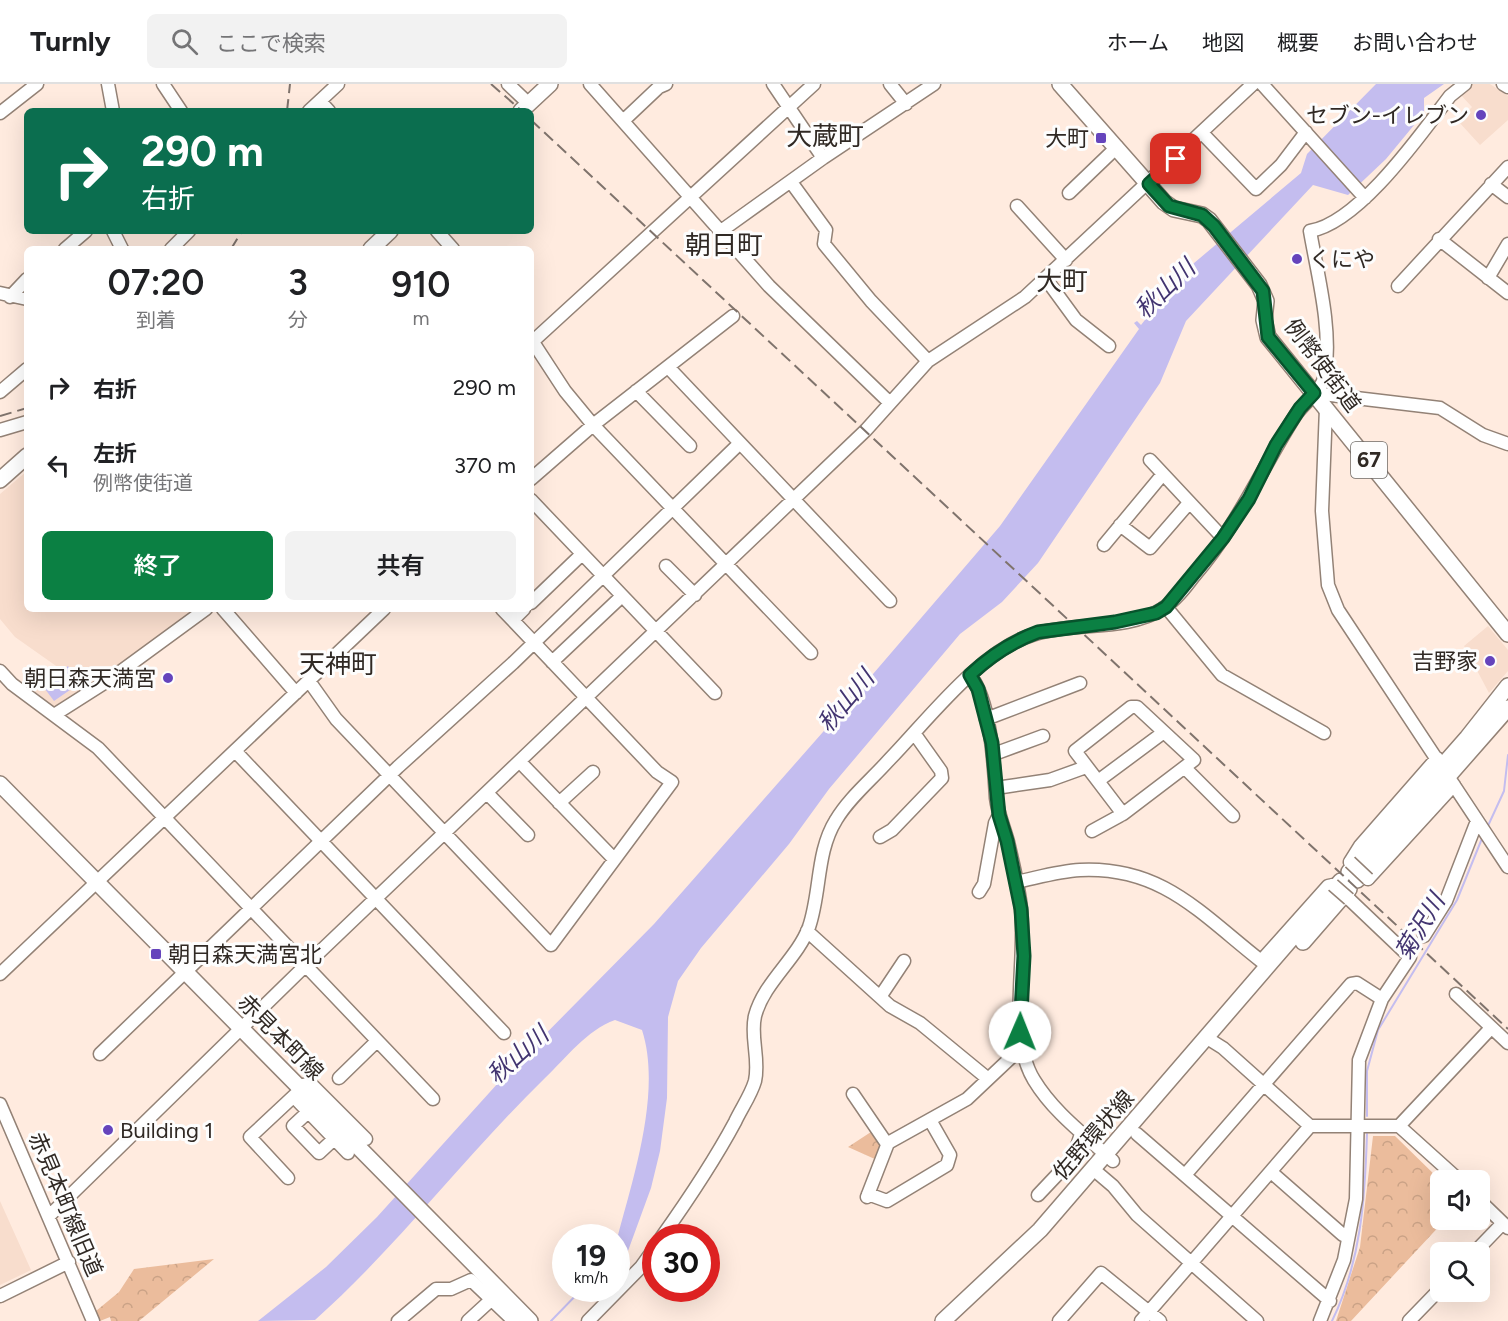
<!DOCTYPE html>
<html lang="ja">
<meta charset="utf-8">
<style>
:root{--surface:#fff;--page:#f2f2f2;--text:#202124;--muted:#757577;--line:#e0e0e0;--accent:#0b8043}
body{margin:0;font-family:Figtree,"Noto Sans JP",sans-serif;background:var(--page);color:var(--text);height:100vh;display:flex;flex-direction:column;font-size:22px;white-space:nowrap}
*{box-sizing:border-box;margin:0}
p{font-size:20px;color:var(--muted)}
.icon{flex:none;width:33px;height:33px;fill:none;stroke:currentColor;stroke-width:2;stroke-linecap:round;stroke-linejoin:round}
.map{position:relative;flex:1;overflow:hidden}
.details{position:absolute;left:24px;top:162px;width:510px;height:366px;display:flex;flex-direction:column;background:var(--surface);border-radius:9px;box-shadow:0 6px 24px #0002}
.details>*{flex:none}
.top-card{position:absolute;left:24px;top:24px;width:510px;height:126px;border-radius:9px;box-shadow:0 6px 24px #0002;background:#0b6e4f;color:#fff;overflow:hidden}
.fabs{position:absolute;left:1430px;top:1086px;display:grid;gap:12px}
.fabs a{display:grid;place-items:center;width:60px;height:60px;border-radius:9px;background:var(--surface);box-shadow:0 6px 24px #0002;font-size:30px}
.speed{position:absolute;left:552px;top:1140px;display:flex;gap:12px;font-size:30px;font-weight:700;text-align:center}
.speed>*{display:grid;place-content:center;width:78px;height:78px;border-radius:50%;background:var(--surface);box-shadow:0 6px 24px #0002;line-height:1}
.speed small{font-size:15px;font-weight:400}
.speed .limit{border:9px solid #d22;background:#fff;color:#111}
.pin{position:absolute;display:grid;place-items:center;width:51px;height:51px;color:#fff;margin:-26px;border-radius:12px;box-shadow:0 3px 9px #0006}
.me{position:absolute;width:66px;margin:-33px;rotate:1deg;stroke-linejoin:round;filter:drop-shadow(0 0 4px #0008)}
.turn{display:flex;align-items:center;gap:21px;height:126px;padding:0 18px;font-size:27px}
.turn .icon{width:78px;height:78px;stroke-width:2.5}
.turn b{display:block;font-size:42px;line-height:51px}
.eta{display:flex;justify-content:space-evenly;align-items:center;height:102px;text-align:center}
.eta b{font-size:36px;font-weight:600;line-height:42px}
.button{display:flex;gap:12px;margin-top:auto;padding:12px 18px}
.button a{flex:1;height:69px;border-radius:9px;background:var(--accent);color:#fff;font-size:24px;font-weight:600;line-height:69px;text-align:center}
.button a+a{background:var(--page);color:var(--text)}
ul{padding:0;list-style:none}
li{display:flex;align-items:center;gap:18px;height:78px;padding:0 18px}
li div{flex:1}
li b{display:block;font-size:22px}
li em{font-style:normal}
header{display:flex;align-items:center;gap:36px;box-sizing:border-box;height:84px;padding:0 30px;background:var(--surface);border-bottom:2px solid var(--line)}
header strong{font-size:28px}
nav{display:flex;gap:33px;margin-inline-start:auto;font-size:21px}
.search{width:420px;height:54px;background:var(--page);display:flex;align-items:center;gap:15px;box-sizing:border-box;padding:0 21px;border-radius:9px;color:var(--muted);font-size:22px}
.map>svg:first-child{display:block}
</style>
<header>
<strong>Turnly</strong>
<div class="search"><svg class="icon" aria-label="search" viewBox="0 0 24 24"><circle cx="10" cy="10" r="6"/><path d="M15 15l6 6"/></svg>ここで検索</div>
<nav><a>ホーム</a><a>地図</a><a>概要</a><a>お問い合わせ</a></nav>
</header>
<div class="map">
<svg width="1508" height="1237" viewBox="0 0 1508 1237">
<defs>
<pattern id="park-crowns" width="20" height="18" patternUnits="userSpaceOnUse" patternTransform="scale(1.5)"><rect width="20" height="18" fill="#ebbc9c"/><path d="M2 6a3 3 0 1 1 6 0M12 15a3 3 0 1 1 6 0" fill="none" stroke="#caa286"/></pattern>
</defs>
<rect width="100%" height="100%" fill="#ffebdf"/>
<path fill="#f8ddcd" d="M1468 0H1490L1508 12V36L1480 61 1458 37 1472 23 1458 8Z
M27 387V525H201L132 577 54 623 29 604 59 584 15 553 0 535V410Z
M1488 542 1508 566V587L1489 609 1464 562Z
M0 1117 31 1186 0 1201Z"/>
<path fill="url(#park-crowns)" d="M874 1046 883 1061 877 1076 848 1063Z
M1373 1052H1395L1440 1096V1136H1445L1351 1237H1336L1360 1163Z
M214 1175 139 1237H111L110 1233 100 1237 96 1227 119 1208 134 1185Z"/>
<path fill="#c4bdef" d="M1376 0H1444L1424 14V29L1386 75 1348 111 1313 101 1186 237 1160 299 1038 479 1002 518 960 550 829 705 789 760 701 864 678 897 668 933 667 1014 660 1067 651 1104 617 1197C617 1184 614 1168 617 1155 633 1094 662 1008 642 946L615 936C587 946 566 974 545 994 465 1072 398 1162 315 1236L258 1237 326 1183 377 1133 508 988 654 840 852 615 850 611H855L1000 442 1139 245 1134 239 1137 237 1141 241 1181 190 1301 89 1307 70Z
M68 582 80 599 54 617 42 601Z"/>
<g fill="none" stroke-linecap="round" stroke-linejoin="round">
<path stroke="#c4bdef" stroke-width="2" d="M1487 744 1504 707 1508 671
M1367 1032V987L1378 946 1457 816 1483 752
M551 1237 583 1204
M1332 1237C1361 1178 1365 1115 1367 1050"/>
<defs>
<path id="minor" d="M108 0 113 27
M163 0 181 27
M508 0 529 20
M590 0 769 202 890 319
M773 0 823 74
M890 0 906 20
M1262 0 1365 114
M1503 0 1508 3
M320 17 329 27
M309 27 338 0
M0 29 37 0
M623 37 659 3 666 0
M1202 49 1256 105 1281 81 1306 48
M791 98 826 146 824 160 871 217 928 277
M1491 100 1508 113
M1069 109 1117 63
M1017 122 1066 176
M113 147 122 165
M437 147 453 165
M721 147 823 74 934 0
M1439 155 1508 209
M65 165 86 147
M171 165 189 147
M1488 194 1508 160
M1046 195 1076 236 1109 262
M1398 202 1508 83
M0 209 27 215
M10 213 27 195
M531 255 565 307 593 341 811 569
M531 259 814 0
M668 283 890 517
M636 307 690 362
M0 308 27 285
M1314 309 1440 324 1483 351 1508 360
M1326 324 1322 427 1328 501 1338 526 1508 783
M0 346 27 338
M1150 376 1223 454
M531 395 593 341 733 232
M531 416 715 609
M1120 441 1150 464 1189 419
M1104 461 1163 390
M666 482 695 511
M531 519 581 471
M1166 523 1222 591 1324 649
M223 525 296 609
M513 536 524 525
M552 578 622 512
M0 587 12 600 98 664 433 1015
M970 591C991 617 994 682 996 714 998 730 1004 743 1008 758 1013 780 1019 803 1021 825 1027 877 1007 952 1034 996 1054 1029 1086 1052 1113 1077
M309 597 336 635 551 861 672 698 657 688 502 525
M1131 623H1137L1194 676 1123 730 1075 667Z
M54 631 109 596 206 525
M986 635 1080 599
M235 667 504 949
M994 670 1043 652
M520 678 614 775
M1186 685 1233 732
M1098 697 1164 648
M996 704 1050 696 1086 683
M487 709 528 751
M559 719 593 688
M1092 747 1123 730
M880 753 892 746 942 694 941 687 914 649
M1350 778 1360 762 1437 674
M1368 795 1454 701
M1016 798C1036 794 1059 787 1080 786 1162 782 1201 830 1261 877L1328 802 1333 801
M979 808 984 800 995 739 999 731
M807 847 890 922 920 939 987 994
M1424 852 1446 817 1477 737
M0 890 384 525
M1456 910 1508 959
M880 913 904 877
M1207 954 1223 964 1310 1042
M100 970 398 683 513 579 740 359
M339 994 377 957
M853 1010 887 1060
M0 1020 93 1237
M308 1028 293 1042 319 1069 334 1055
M1399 1042 1491 944
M1137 1050 1330 1217
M348 1069 296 1015 298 1002 309 1000 314 1003 366 1055
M1093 1085 1113 1102 1137 1131 1257 1237
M1271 1088 1343 1151 1348 1152
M1185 1091 1351 900 1357 899 1382 915
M288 1094 250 1053 295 1011
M868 1110 887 1117 947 1081 950 1071 930 1036
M1038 1111 1073 1074 1081 1050
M867 1113 888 1059 967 1015 1021 964
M1479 1116 1508 1144
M49 1132 305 882 866 346 928 277 1025 213 1253 0
M661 1154C688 1116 713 1079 735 1038 741 1025 751 1011 755 997 760 975 750 953 755 932 764 898 797 875 809 843 821 808 816 768 836 736 849 714 871 696 888 677 928 636 980 566 1035 550 1073 538 1128 547 1162 525 1175 517 1185 504 1194 492 1236 444 1261 386 1295 332 1304 318 1323 307 1325 290 1332 244 1318 193 1310 147 1359 139 1421 50 1450 12L1465 0
M1475 1168 1503 1139
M0 1212 69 1178
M398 1237 436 1205H451L471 1196 514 1237
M468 1237 492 1215
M588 1237 641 1183 656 1162
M1059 1237 1101 1189 1160 1237
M1141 1237 1310 1042H1399L1459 1096
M1320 1237 1344 1176 1356 1115 1359 976 1382 915 1410 873 1349 815
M1409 1237 1440 1205"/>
<path id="major" d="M1060 0 1164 118 1174 125 1202 131 1209 136 1259 201 1266 217 1264 236 1268 253 1508 550
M521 27 550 0
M371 165 390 147
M0 396 27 372
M0 700 530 1237
M1349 788 1467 654 1508 602
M1357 796 1508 624
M1303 858 1349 805
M943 1237 1040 1146 1341 797"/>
</defs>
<use href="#minor" stroke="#938276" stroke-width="15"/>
<use href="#major" stroke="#938276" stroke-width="18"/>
<use href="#minor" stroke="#fff" stroke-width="12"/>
<use href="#major" stroke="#fff" stroke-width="15"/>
<path stroke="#7f736c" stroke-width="2" stroke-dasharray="12 6" stroke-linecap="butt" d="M491 0 522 27
M287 27 290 0
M531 36 1508 945
M231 165 242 147
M0 332 27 324"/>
<defs>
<path id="minor-bridge" d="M1350 778 1368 795
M1333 801 1349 815"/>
</defs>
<use href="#minor-bridge" stroke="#938276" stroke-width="15" stroke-linecap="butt"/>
<use href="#minor-bridge" stroke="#fff" stroke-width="12"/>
</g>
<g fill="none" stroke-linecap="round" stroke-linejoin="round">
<defs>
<path id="route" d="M1020 948 1024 872 1021 825 1007 757 999 731 992 659 978 605 970 591C991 571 1011 558 1038 548L1115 538 1156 529 1166 523 1223 454 1249 415 1276 361 1300 324 1314 309 1268 253 1263 207 1214 142 1202 131 1169 122 1149 100 1176 75"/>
</defs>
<use href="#route" stroke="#07532c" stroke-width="15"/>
<use href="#route" stroke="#0b8043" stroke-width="10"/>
</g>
<g fill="#6544bc" stroke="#fdfdfd" stroke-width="2">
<circle cx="1481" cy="31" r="6"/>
<rect x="1095" y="48" width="12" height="12" rx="3"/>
<circle cx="1297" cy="175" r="6"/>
<circle cx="1490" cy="577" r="6"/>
<circle cx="168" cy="594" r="6"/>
<rect x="150" y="864" width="12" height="12" rx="3"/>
<circle cx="108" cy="1046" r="6"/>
</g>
<g text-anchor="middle" stroke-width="6" stroke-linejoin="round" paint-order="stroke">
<rect fill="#fdfdfd" stroke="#6e6965" stroke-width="1.5" x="1351" y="358" width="36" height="36" rx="4.5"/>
<g font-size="21" font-weight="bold" fill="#302924">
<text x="1369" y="383">67</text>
</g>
<g font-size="22" fill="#302924" stroke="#fdfdfd" text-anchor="end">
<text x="1469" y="39">セブン-イレブン</text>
<text x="1089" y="62">大町</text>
<text x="1309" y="183" text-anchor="start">くにや</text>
<text x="1478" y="585">吉野家</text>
<text x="156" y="602">朝日森天満宮</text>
<text x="168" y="878" text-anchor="start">朝日森天満宮北</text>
<text x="120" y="1054" text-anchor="start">Building 1</text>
</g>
<g font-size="22" fill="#302924" stroke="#fdfdfd">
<text transform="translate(1323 281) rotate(53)" y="8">例幣使街道</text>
<text transform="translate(281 953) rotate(45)" y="8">赤見本町線</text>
<text transform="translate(1093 1051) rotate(-49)" y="8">佐野環状線</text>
<text transform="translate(66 1120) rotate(67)" y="8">赤見本町線旧道</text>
</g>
<g font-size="24" font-style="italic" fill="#423470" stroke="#fdfdfd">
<text transform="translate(1165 205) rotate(-44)" y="8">秋山川</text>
<text transform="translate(846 617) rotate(-50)" y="8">秋山川</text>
<text transform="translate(1420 843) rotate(-59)" y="8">菊沢川</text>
<text transform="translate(518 971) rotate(-42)" y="8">秋山川</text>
</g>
<g font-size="26" fill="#302924" stroke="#fdfdfd">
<text x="825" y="61">大蔵町</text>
<text x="724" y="170">朝日町</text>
<text x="1062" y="206">大町</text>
<text x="338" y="589">天神町</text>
</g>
</g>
</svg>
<div class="fabs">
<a><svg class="icon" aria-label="sound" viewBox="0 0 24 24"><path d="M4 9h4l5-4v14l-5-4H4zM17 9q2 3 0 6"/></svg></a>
<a><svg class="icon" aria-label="search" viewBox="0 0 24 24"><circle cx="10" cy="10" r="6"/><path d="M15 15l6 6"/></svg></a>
</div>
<div class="speed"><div>19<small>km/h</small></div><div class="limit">30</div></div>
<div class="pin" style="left:1176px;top:75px;background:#d93025"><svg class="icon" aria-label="arrive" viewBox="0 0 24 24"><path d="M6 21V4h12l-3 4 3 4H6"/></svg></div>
<svg class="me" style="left:1020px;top:948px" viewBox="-20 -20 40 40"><circle r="19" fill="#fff"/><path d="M0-13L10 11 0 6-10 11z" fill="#0b8043"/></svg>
<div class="top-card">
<div class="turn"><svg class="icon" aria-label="right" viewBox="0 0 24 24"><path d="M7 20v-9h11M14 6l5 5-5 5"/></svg><div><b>290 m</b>右折</div></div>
</div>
<section class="details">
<div class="eta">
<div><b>07:20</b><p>到着</p></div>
<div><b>3</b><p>分</p></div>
<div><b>910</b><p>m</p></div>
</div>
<ul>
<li><svg class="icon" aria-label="right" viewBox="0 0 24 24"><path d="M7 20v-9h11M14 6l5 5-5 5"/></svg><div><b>右折</b></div><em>290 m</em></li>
<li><svg class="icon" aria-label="left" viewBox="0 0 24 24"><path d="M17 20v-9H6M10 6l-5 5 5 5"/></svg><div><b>左折</b><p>例幣使街道</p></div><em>370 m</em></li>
</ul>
<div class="button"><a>終了</a><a>共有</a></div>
</section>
</div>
